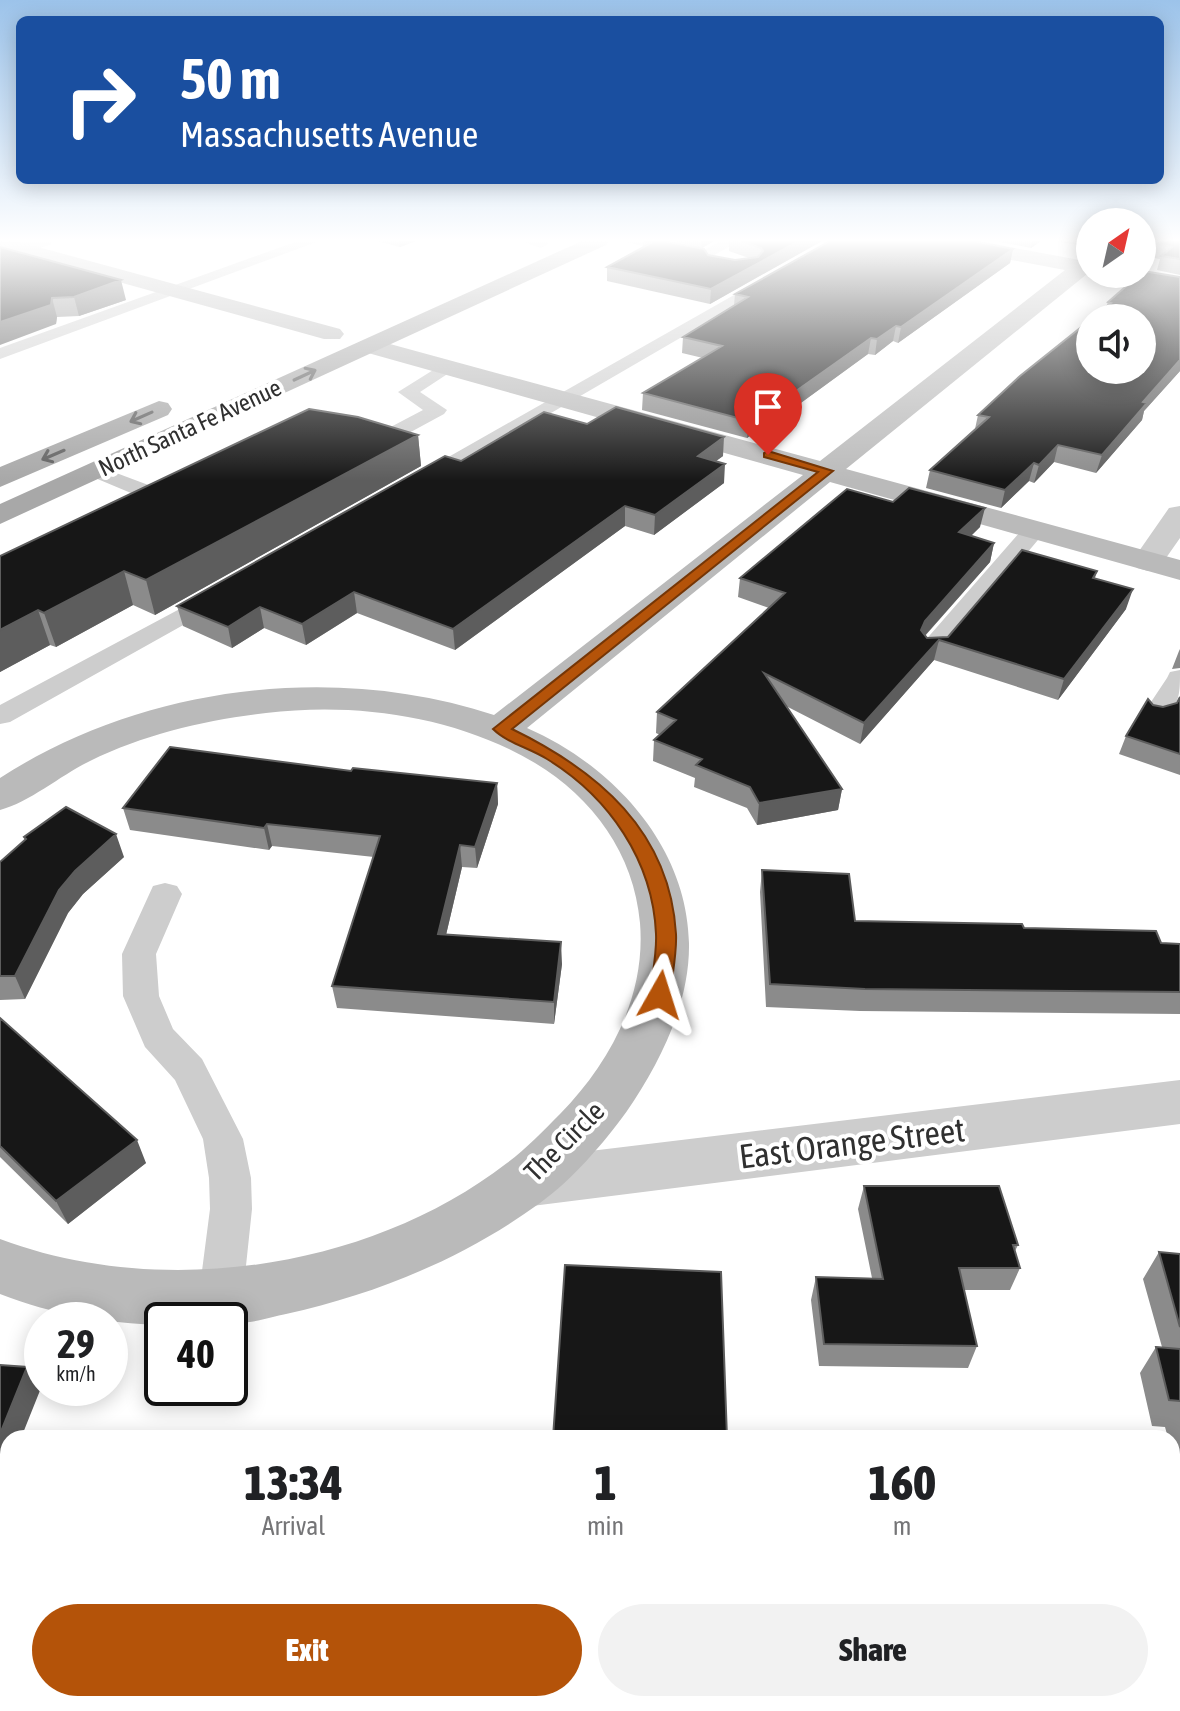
<!DOCTYPE html>
<style>
:root{--surface:#fff;--page:#f2f2f2;--text:#202124;--muted:#757577;--accent:#b45309}
body{margin:0;font-family:"Asap Condensed",sans-serif;background:var(--page);color:var(--text);height:100vh;display:flex;flex-direction:column;font-size:30px;white-space:nowrap}
*{box-sizing:border-box;margin:0}
p{font-size:26px;color:var(--muted)}
.icon{flex:none;width:44px;height:44px;fill:none;stroke:currentColor;stroke-width:2;stroke-linecap:round;stroke-linejoin:round}
.map{position:relative;flex:1;overflow:hidden}
.details{position:absolute;left:0px;top:1430px;width:1180px;height:282px;display:flex;flex-direction:column;background:var(--surface);border-radius:24px 24px 0 0;box-shadow:0 4px 20px #0003}
.details>*{flex:none}
.top-card{position:absolute;left:16px;top:16px;width:1148px;height:168px;border-radius:12px;box-shadow:0 4px 20px #0003;background:#1a4fa0;color:#fff;overflow:hidden}
.needle{width:52px;rotate:34deg}
.buttons{position:absolute;left:1076px;top:208px;display:grid;gap:16px}
.buttons a{display:grid;place-items:center;width:80px;height:80px;border-radius:50%;background:var(--surface);box-shadow:0 4px 20px #0003;font-size:40px}
.speed{position:absolute;left:24px;top:1302px;display:flex;gap:16px;font-size:40px;font-weight:700;text-align:center}
.speed>*{display:grid;place-content:center;width:104px;height:104px;border-radius:50%;background:var(--surface);box-shadow:0 4px 20px #0003;line-height:1}
.speed small{font-size:20px;font-weight:400}
.speed .limit{border:4px solid #111;border-radius:12px;background:#fff;color:#111}
.pin{position:absolute;display:grid;place-items:center;width:68px;height:68px;color:#fff;margin:-82px -34px;border-radius:50% 50% 50% 0;rotate:-45deg;box-shadow:0 0 8px #0007}
.pin .icon{rotate:45deg}
.me{position:absolute;width:88px;margin:-44px;rotate:6deg;stroke-linejoin:round;filter:drop-shadow(0 0 6px #0008)}
.turn{display:flex;align-items:center;gap:28px;height:168px;padding:0 32px;font-size:36px}
.turn .icon{width:104px;height:104px;stroke-width:2.5}
.turn b{display:block;font-size:56px;line-height:68px}
.eta{display:flex;justify-content:space-evenly;align-items:center;height:136px;text-align:center}
.eta b{font-size:48px;font-weight:800;line-height:56px}
.action{display:flex;gap:16px;margin-top:auto;padding:16px 32px}
.action a{flex:1;height:92px;border-radius:48px;background:var(--accent);color:#fff;font-size:32px;font-weight:800;line-height:92px;text-align:center}
.action a+a{background:var(--page);color:var(--text)}
.map>svg:first-child{display:block}
</style>
<div class="map">
<svg width="1180" height="1711" viewBox="0 0 1180 1711">
<rect width="100%" height="100%" fill="#fff"/>
<g fill="none" stroke-linecap="round" stroke-linejoin="round">
<path fill="#cdcdcd" fill-rule="evenodd" d="M298 241H319L0 359V348Z
M521 241H546L548 244 541 248Z
M622 241H652L702 251 721 241H739L704 261Z
M829 241H847L427 485 419 486 408 480Z
M1151 241H1167L1147 261 1142 263V250Z
M446 362 455 367 452 371 420 392 447 410 444 414 396 440 355 442 352 438 355 434 385 430 423 410 398 392Z
M95 465 167 492 173 504 155 516H139L136 511 150 501 88 475 84 471Z
M1035 522 1043 524 1046 529 1043 534 941 655H923L919 649 923 643 1027 524Z
M219 588 228 590 231 595 228 600 10 722 0 724V705Z
M1180 670C1180 693 1180 700 1167 720L1157 722 1147 720 1143 714 1167 678 1170 672Z
M165 883 177 886 182 894 156 954 159 996 173 1029 202 1059 243 1139 251 1178 252 1209 243 1294 237 1309 221 1315 205 1309 199 1294 210 1209 209 1178 203 1139 175 1080 145 1047 123 996 122 954 153 886Z"/>
<path fill="#cdcdcd" fill-rule="evenodd" d="M21 241H53L50 245 0 260V247Z
M1180 506V538L1159 568 1148 571 1137 568 1132 561 1137 554 1169 508Z
M1180 1080V1124L524 1207 504 1200 496 1183 504 1166 524 1159Z"/>
<path fill="#bababa" fill-rule="evenodd" d="M0 241H16L340 329 344 334 340 339H324L0 249Z
M933 241H978L1090 262 1091 274H1087L846 469 1180 560V580L830 482 527 728C612 765 687 845 689 943 690 1003 660 1063 627 1111 603 1144 573 1179 540 1203 464 1258 377 1294 286 1314 271 1317 248 1325 232 1322 213 1319 185 1320 162 1320V1325C105 1323 54 1315 0 1294V1239C162 1300 370 1269 507 1163 526 1149 543 1131 560 1114 610 1063 646 996 640 923 634 854 593 798 535 763 456 716 356 702 266 713 206 720 145 734 90 761 61 775 30 802 0 810V778C142 686 333 662 494 715L803 475 361 351 358 346 361 341H379L820 461 1065 270 943 247Z
M1142 271 1180 277V291L1123 280 1112 274H1142Z"/>
<path fill="#a8a8a8" fill-rule="evenodd" d="M582 241H609L606 245 0 524V504Z
M159 401 168 403 172 409 168 415 0 487V467Z"/>
</g>
<path fill="#8b8b8b" d="M377 241H416L400 247Z
M672 241H714L702 248Z
M729 241H822L710 304 607 281V267L643 248V242L735 260 749 258 729 251Z
M995 241H1041L1031 248Z
M1056 241H1090V247Z
M1180 241V275L1157 270 1160 259 1154 258 1158 244Z
M0 247 126 300 79 316 57 317 56 324Z
M1013 249 1010 263 898 343 893 341 875 355 868 354 787 413 783 412 747 438 642 410 643 393 703 358 682 353 683 337 734 305 735 294Z
M1180 277V371L1144 411 1142 420 1096 473 1054 462 1034 483 1029 481 1001 508 926 488 930 470 975 429 978 415 1106 307 1108 302Z
M587 424 723 456 716 461 724 483 654 535 625 526 455 650 357 613 306 645 264 628 232 648 183 626 177 606 461 461Z
M418 435 421 466 155 615 133 605 56 647 50 645 0 672V556Z
M980 527 971 536 994 543 990 562 925 636 927 638 948 637 1097 571 1095 578 1126 609 1058 700 934 660 860 744 786 706 842 789 838 810 757 825 747 808 694 787 695 778 653 761 654 740 660 735 656 733 657 712 769 608 738 597 740 578Z
M1180 649V668L1172 669 1179 651Z
M1180 697V775L1119 754 1126 736 1163 707 1177 703Z
M351 771 497 783 498 804 477 868 462 867 446 935 562 964 554 1024 337 1008 332 986 374 857 272 846 269 850 130 830 123 808Z
M24 837 124 857 83 894 68 913 25 999 0 1000V862L25 840Z
M762 870 855 921 1024 928 1161 943 1180 944V1014L860 1011 766 1007 760 892Z
M0 1018 146 1163 68 1224 0 1157Z
M864 1186 1018 1245 1015 1251 1020 1268 1010 1290H964L977 1346 968 1368 819 1366 811 1300 816 1277 872 1278 858 1209Z
M1159 1252 1180 1254V1484L1172 1454V1438H1168L1165 1427 1152 1426 1140 1373 1156 1347H1162L1143 1279Z
M1075 1704H1104L1175 1711H1069Z"/>
<path fill="#5d5d5d" d="M399 241H416L400 247Z
M702 241H714L702 248Z
M799 241H822L710 304 711 289Z
M1033 241H1041L1031 248Z
M1013 249 1010 263 898 343 901 327Z
M121 280 126 300 79 316 74 297Z
M52 298 57 317 56 324 0 345V322Z
M896 326 893 341 875 355 877 339Z
M871 338 868 354 787 413 789 396Z
M1180 360V371L1144 411 1142 420 1096 473 1102 455 1143 402Z
M785 395 783 412 747 438 749 421Z
M418 435 421 466 155 615 146 580Z
M724 437 723 456 697 475 698 456Z
M1058 445 1054 462 1034 483 1039 465Z
M1034 463 1029 481 1001 508 1005 490Z
M725 464 724 483 654 535 655 515Z
M625 506V526L455 650 453 629Z
M985 508 980 527 955 551 959 532Z
M994 543 990 562 920 641 921 630 925 621Z
M124 571 133 605 56 647 44 613Z
M1133 589 1126 609 1058 700 1064 679Z
M354 592 357 613 306 645 302 624Z
M260 607 264 628 232 648 228 627Z
M38 610 50 645 0 672V630Z
M939 640 934 660 860 744 864 723Z
M497 783 498 804 477 868 475 847Z
M842 789 838 810 757 825 759 803Z
M267 824 272 846 269 850 264 828Z
M116 834 124 857 83 894 68 913 25 999 15 976 59 890 75 871Z
M460 845 462 867 441 956 438 934Z
M561 942 562 964 554 1024V1002Z
M137 1140 146 1163 68 1224 56 1201Z
M27 1367 41 1388 21 1438H8V1471L0 1492V1434Z
M8 1589V1648L0 1669V1609Z"/>
<path fill="#171717" stroke="#5d5d5d" stroke-width="2" d="M644 241H664L704 249 708 255 735 260 758 257 763 251 761 248 742 241H799L711 289 607 267 651 243Z
M830 241H974L1013 249 901 327 896 326 877 339 871 338 789 396 785 395 749 421 643 393 722 346 683 337 748 297 735 294Z
M1161 241H1180V259L1161 256 1172 247 1158 244Z
M0 247 121 280 74 297 52 298 51 305 0 322Z
M1143 271 1180 277V360L1143 402 1147 403 1102 455 1058 445 1039 465 1034 463 1005 490 930 470 989 417 978 415 1020 376 1090 320V370H1142V318H1092L1111 303 1108 302 1140 274H1142Z
M616 407 724 437 698 456 725 464 655 515 625 506 453 629 354 592 302 624 260 607 228 627 177 606 445 456 461 461 544 412 587 424Z
M309 409 358 417 418 435 146 580 124 571 44 613 38 610 0 630V556Z
M909 488 985 508 959 532 994 543 925 621 921 630 927 638 948 637 1022 550 1097 571 1093 578 1133 589 1064 679 939 640 864 723 764 673 842 789 759 803 750 787 696 765 702 759 654 740 676 720 657 712 785 593 740 578 847 489 893 502Z
M1180 697V754L1126 736 1148 699 1153 705 1163 707 1177 703Z
M170 747 351 771 353 768 497 783 475 847 460 845 438 934 561 942 554 1002 332 986 380 836 267 824 264 828 123 808Z
M66 807 116 834 75 871 59 890 15 976H0V862L26 839 24 837Z
M762 870 849 874 855 921 1022 924 1024 928 1156 931 1161 943 1180 944V992L865 989 770 984Z
M0 1018 137 1140 56 1201 0 1146Z
M864 1186H999L1018 1245H1013L1020 1268H959L977 1346 824 1344 816 1277 883 1279Z
M1159 1252 1180 1254V1327Z
M565 1265 721 1272 727 1438H553Z
M1156 1347 1180 1349V1401L1169 1400Z
M0 1365 27 1367 0 1434Z
M0 1578 8 1579V1589L0 1609Z
M333 1704H981L982 1711H332Z
M1078 1704H1104L1175 1711H1079Z"/>
<defs><path id="oneway-shaft" d="M-6 0H5M1.5-3L5.5 0L1.5 3" fill="none" stroke-width="1.6" stroke-linecap="round" stroke-linejoin="round" transform="scale(2)"/></defs>
<g stroke="#606060">
<use href="#oneway-shaft" transform="translate(305 375) rotate(-25)"/>
<use href="#oneway-shaft" transform="translate(141 417) rotate(156)"/>
<use href="#oneway-shaft" transform="translate(53 455) rotate(157)"/>
</g>
<linearGradient id="sky" x2="0" y2="1"><stop stop-color="#9cc3ea"/><stop offset="0.5" stop-color="#fff"/><stop offset="1" stop-color="#fff" stop-opacity="0"/></linearGradient>
<rect width="1180" height="481" fill="url(#sky)"/>
<path fill="#b45309" stroke="#753606" stroke-width="2" d="M768 451 833 471 512 729C598 771 670 831 676 934 677 954 672 975 670 995L667 1001H653L650 995C652 975 657 954 656 934 653 861 609 797 547 759 530 748 507 743 493 729L818 472 764 457V453Z"/>
<g text-anchor="middle" stroke-width="8" stroke-linejoin="round" paint-order="stroke">
<g font-size="24" fill="#303030" stroke="#fff">
<text transform="translate(190 428) rotate(-25)" y="8">North Santa Fe Avenue</text>
</g>
<g font-size="28" fill="#303030" stroke="#fff">
<text transform="translate(564 1141) rotate(-45)" y="10">The Circle</text>
</g>
<g font-size="34" fill="#303030" stroke="#fff">
<text transform="translate(852 1143) rotate(-7)" y="12">East Orange Street</text>
</g>
</g>
</svg>
<div class="buttons">
<a><svg class="needle" viewBox="-14 -14 28 28"><path d="M0-13l5 13h-10z" fill="#e53935"/><path d="M0 13l5-13h-10z" fill="#757577"/></svg></a>
<a><svg class="icon" aria-label="sound" viewBox="0 0 24 24"><path d="M4 9h4l5-4v14l-5-4H4zM17 9q2 3 0 6"/></svg></a>
</div>
<div class="speed"><div>29<small>km/h</small></div><div class="limit">40</div></div>
<div class="pin" style="left:768px;top:455px;background:#d93025"><svg class="icon" aria-label="arrive" viewBox="0 0 24 24"><path d="M6 21V4h12l-3 4 3 4H6"/></svg></div>
<svg class="me" style="left:660px;top:995px" viewBox="-20 -20 40 40"><path d="M0-17L14 15 0 8-14 15z" fill="#b45309" stroke="#fff" stroke-width="4"/></svg>
<div class="top-card">
<div class="turn"><svg class="icon" aria-label="right" viewBox="0 0 24 24"><path d="M7 20v-9h11M14 6l5 5-5 5"/></svg><div><b>50 m</b>Massachusetts Avenue</div></div>
</div>
<section class="details">
<div class="eta">
<div><b>13:34</b><p>Arrival</p></div>
<div><b>1</b><p>min</p></div>
<div><b>160</b><p>m</p></div>
</div>
<div class="action"><a>Exit</a><a>Share</a></div>
</section>
</div>
